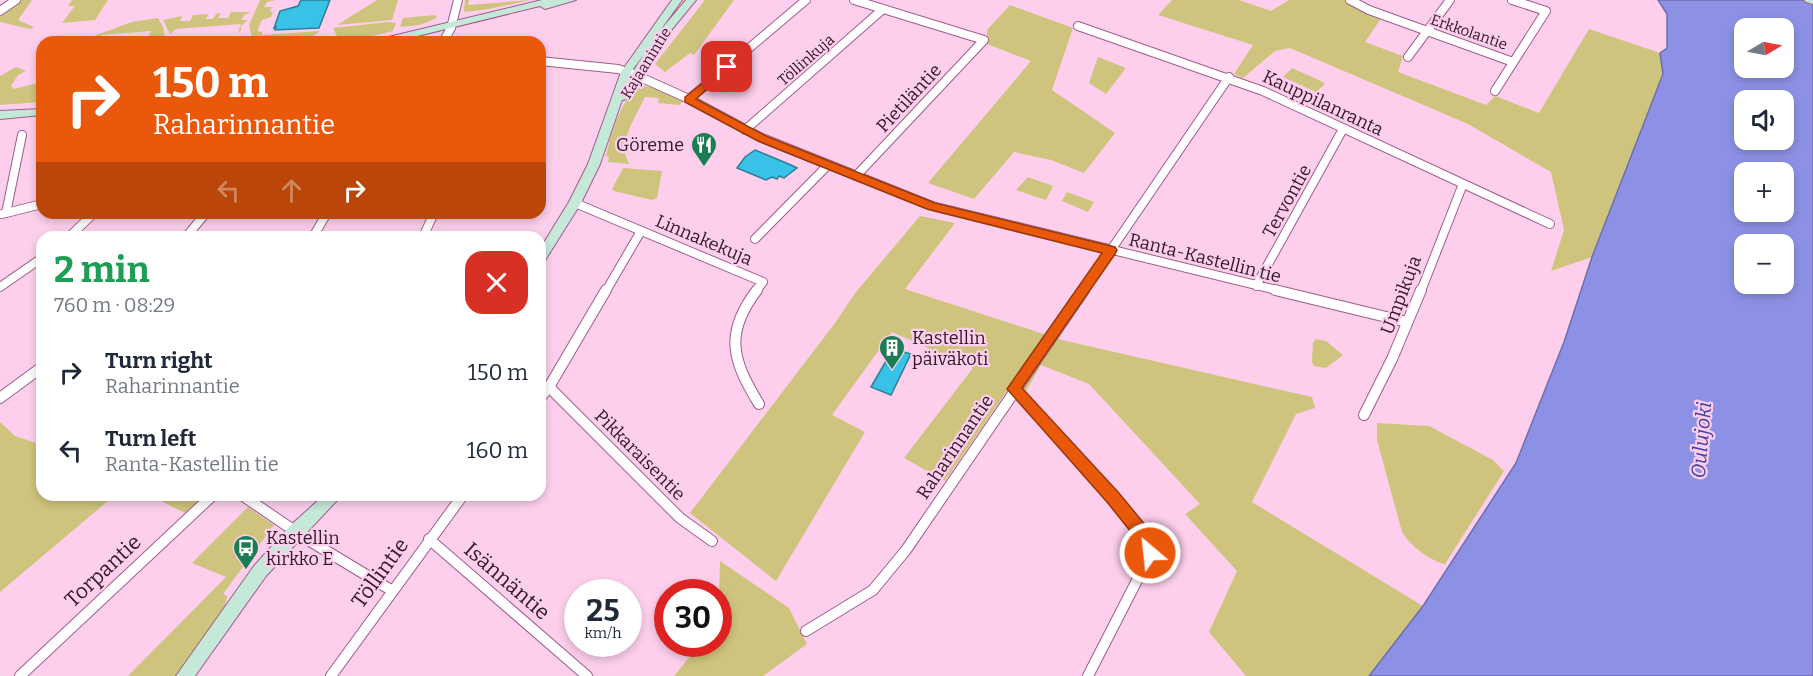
<!DOCTYPE html>
<meta charset="utf-8">
<style>
:root{--surface:#fff;--page:#f2f2f3;--text:#1f2937;--muted:#747a83}
body{margin:0;font-family:Bitter,serif;background:var(--page);color:var(--text);height:100vh;display:flex;flex-direction:column;font-size:22px;white-space:nowrap}
*{box-sizing:border-box;margin:0}
p{font-size:20px;color:var(--muted)}
.icon{flex:none;width:33px;height:33px;fill:none;stroke:currentColor;stroke-width:2;stroke-linecap:round;stroke-linejoin:round}
.map{position:relative;flex:1;overflow:hidden}
.details{position:absolute;left:36px;top:231px;width:510px;height:270px;display:flex;flex-direction:column;background:var(--surface);border-radius:18px;box-shadow:0 3px 9px #0003}
.details>*{flex:none}
.banner{position:absolute;left:36px;top:36px;width:510px;height:183px;border-radius:18px;box-shadow:0 3px 9px #0003;background:#ea580c;color:#fff;overflow:hidden}
.needle{width:39px;rotate:80deg}
.fabs{position:absolute;left:1734px;top:18px;display:grid;gap:12px}
.fabs a{display:grid;place-items:center;width:60px;height:60px;border-radius:12px;background:var(--surface);box-shadow:0 3px 9px #0003;font-size:30px}
.speed{position:absolute;left:564px;top:579px;display:flex;gap:12px;font-size:30px;font-weight:700;text-align:center}
.speed>*{display:grid;place-content:center;width:78px;height:78px;border-radius:50%;background:var(--surface);box-shadow:0 3px 9px #0003;line-height:1}
.speed small{font-size:15px;font-weight:400}
.speed .limit{border:9px solid #d22;background:#fff;color:#111}
.pin{position:absolute;display:grid;place-items:center;width:51px;height:51px;color:#fff;margin:-26px;border-radius:12px;box-shadow:0 3px 9px #0006}
.me{position:absolute;width:66px;margin:-33px;rotate:332deg;stroke-linejoin:round;filter:drop-shadow(0 0 4px #0008)}
.turn{display:flex;align-items:center;gap:21px;height:126px;padding:0 18px;font-size:27px}
.turn .icon{width:78px;height:78px;stroke-width:2.5}
.turn b{display:block;font-size:42px;line-height:51px}
.lanes{display:flex;align-items:center;height:57px;padding:0 18px;background:#0003;justify-content:center;gap:30px;direction:ltr}
.lanes .off{opacity:.35}
.round{display:grid;place-items:center;flex:none;width:63px;height:63px;border-radius:18px;background:var(--page)}
.summary{display:flex;align-items:center;justify-content:space-between;height:102px;padding:0 18px}
h1{font-size:36px;font-weight:700;line-height:45px;color:#1e9e55}
ul{padding:0;list-style:none}
li{display:flex;align-items:center;gap:18px;height:78px;padding:0 18px}
li div{flex:1}
li b{display:block;font-size:22px}
li em{font-style:normal}
.map>svg:first-child{display:block}
</style>
<div class="map">
<svg width="1813" height="676" viewBox="0 0 1813 676">
<rect width="100%" height="100%" fill="#fdcfec"/>
<path fill="#cfc47d" d="M21 0H32L18 20 34 27 30 29 0 22V15Z
M72 0H108L95 20 62 23 75 6H68Z
M260 0H276L267 2 264 7H273L269 11 273 12 271 17 262 20 257 31 262 32V35L320 31 305 42H253L249 25Z
M377 0H398L392 20 337 25Z
M465 0H469L468 5 531 0 489 9 464 12Z
M705 0H734L694 55 690 53 665 72 655 64Z
M1172 0H1239L1271 11 1289 0H1353L1382 17 1365 42 1403 56 1398 72 1486 105 1495 96 1539 113 1589 29 1660 53 1663 74 1592 257 1551 271 1564 230 1551 172 1468 124 1290 48 1275 51 1243 78 1234 74 1253 45 1158 15Z
M1010 5 1073 28 1052 90 1115 133 1084 173 1051 160 1014 152 974 199 928 183 1031 61 987 44V30Z
M231 12H251L244 15 241 20H248L241 26V31L230 34 238 32 241 24 176 29 170 34 163 20 182 16 180 21H190L193 15 208 14 206 19H213L216 14 221 13 218 18H228Z
M435 15 437 18 420 25 400 27 403 18Z
M158 18 163 27 165 37 146 41 151 31 102 35 97 42H88L91 37 132 22Z
M388 22 396 23 393 31 347 42H340L333 28Z
M1098 57 1126 68 1106 94 1089 83Z
M16 67 26 71 18 75 11 86 14 89 42 82V102L0 105V76Z
M1292 68 1323 82 1325 84 1316 92 1283 77Z
M644 86 663 90 685 100 679 105 658 103 659 98 645 97C636 117 615 146 630 164L608 162 609 157 606 156C610 137 623 90 644 86Z
M623 168 662 171 657 198 652 200 614 191 612 189Z
M1028 177 1053 186 1046 200 1016 190Z
M1067 192 1094 202 1088 212 1062 201Z
M920 216 955 223 905 289 1062 340 1312 397 1315 408 1296 414 1252 502 1423 606 1369 676H1246L1209 632 1237 571 1185 514 1200 504 1089 384 1041 365 1026 391 1011 385 945 481 904 458 973 368 892 332 832 415 865 432 776 581 690 513 835 323 856 292Z
M1316 339 1326 341 1343 355 1326 368 1314 366 1312 362 1313 342Z
M0 422 15 436 42 445V495H115L0 592Z
M1377 423 1429 426 1493 460 1504 471 1445 564C1428 560 1411 546 1402 532L1377 440Z
M149 495H206L185 513Z
M248 507 274 525 223 594 227 596C226 618 190 657 177 676H128L226 577 192 563Z
M720 561 789 608 807 644 763 676H674L700 644H718Z"/>
<path fill="#8c91e5" stroke="#716cad" stroke-width="1.5" fill-rule="evenodd" d="M1658 0H1813V676H1369L1423 606 1516 463 1564 342 1592 257 1663 74 1660 53 1667 48V14ZM1744 28H1784V68H1744ZM1744 100H1784V140H1744ZM1744 172H1784V212H1744ZM1744 244H1784V284H1744Z"/>
<path fill="#39c2e7" stroke="#2c7f96" stroke-width="1.5" d="M301 0H330L319 28 275 30 276 27 274 28 280 11 298 6Z
M755 150 791 165 797 168 784 178 779 176 777 179 772 177 766 180 737 168 745 157Z
M893 349 911 354 891 395 871 387Z"/>
<g fill="none" stroke-linecap="round" stroke-linejoin="round">
<defs>
<path id="minor-far1" d="M854 0 984 40 856 176
M1350 0 1369 10 1513 62
M0 11 16 0
M1078 26 1263 91 1550 224
M443 42 451 28 458 0
M1408 57 1450 0
M540 61 618 69 631 73 689 99 762 138 932 206 1281 291
M1495 91 1546 11 1512 0
M689 99 806 0
M745 130 883 9
M575 203 763 282 756 291
M6 213 22 135
M2 214 42 204
M69 237 94 213
M186 237 206 213
M313 237 327 213
M423 237 434 213
M755 239 828 165
M1256 286 1343 129
M0 287 42 258
M606 291 641 231
M1083 291 1229 77
M1421 291 1463 184"/>
<path id="minor" d="M757 290C724 333 732 360 759 404
M1275 290 1407 322
M549 387 680 518 712 541
M1014 389 1112 497 1146 538 1151 553 1088 676
M0 398 42 367
M540 398 549 387 606 290
M1364 415 1392 359 1421 290
M242 495 305 538 391 590
M429 539 587 676
M806 631 873 590 906 550 1084 290
M20 676 213 495
M331 676 463 495"/>
<path id="secondary" d="M542 0H576L545 9 540 6 393 42H375L376 40Z
M672 0H682L659 32 686 0H696L659 45 628 99 622 100 600 164 581 203 544 262 540 264V249L569 202 588 164 621 72ZM644 54 628 80 631 72Z
M1804 0H1813V4L1806 2Z
M42 109V115L0 119V111Z
M324 495H342L266 576 195 676H176L254 566 290 526Z"/>
</defs>
<use href="#minor-far1" stroke="#a05c8a" stroke-width="10"/>
<use href="#minor" stroke="#a05c8a" stroke-width="12"/>
<use href="#secondary" stroke="#a05c8a" stroke-width="2"/>
<use href="#minor-far1" stroke="#fff" stroke-width="8"/>
<use href="#minor" stroke="#fff" stroke-width="10"/>
<use href="#secondary" fill="#c5e9d9" fill-rule="evenodd"/>
</g>
<path fill="#ea580c" stroke="#983908" stroke-width="1.5" d="M727 64 730 65V69L696 99 766 136 935 203 1115 247 1117 250 1115 254 1022 388 1118 492 1152 533 1159 553 1156 558 1150 560 1145 558 1139 542 1107 502 1007 389 1102 253 927 209 758 141 685 102V97Z"/>
<defs>
<symbol id="restaurant-pin" viewBox="-11 -11 22 30"><path d="M0 17L-7.5 6A9.5 9.5 0 1 1 7.5 6Z" fill="#1c7d55" stroke="#fdcfec"/><path d="M-5-6h1v4h1v-4h1v4h1v-4h1v5L-1.5 .5V6h-2V.5L-5-1ZM5-6V6H3V1.5H1.5Q1.5-4 5-6Z" fill="#fff"/></symbol>
<symbol id="building-pin" viewBox="-11 -11 22 30"><path d="M0 17L-7.5 6A9.5 9.5 0 1 1 7.5 6Z" fill="#1c7d55" stroke="#fdcfec"/><path d="M-4-6H4V6H1V3H-1V6H-4ZM-2.5-4.3h1.7v1.8h-1.7ZM.8-4.3h1.7v1.8H.8ZM-2.5-1h1.7V.8h-1.7ZM.8-1h1.7V.8H.8Z" fill="#fff"/></symbol>
<symbol id="bus-pin" viewBox="-11 -11 22 30"><path d="M0 17L-7.5 6A9.5 9.5 0 1 1 7.5 6Z" fill="#1c7d55" stroke="#fdcfec"/><path d="M-5-6H5V4H4V6H2V4H-2V6H-4V4H-5ZM-3.5-4V0h7V-4ZM-3.5 1.2v1.5H-2V1.2ZM2 1.2v1.5H3.5V1.2Z" fill="#fff"/></symbol>
</defs>
<g fill-rule="evenodd">
<use href="#restaurant-pin" x="689" y="130" width="30" height="40"/>
<use href="#building-pin" x="877" y="333" width="30" height="40"/>
<use href="#bus-pin" x="231" y="533" width="30" height="40"/>
</g>
<g text-anchor="middle" stroke-width="4.5" stroke-linejoin="round" paint-order="stroke">
<g font-size="15" fill="#33172a" stroke="#fdcfec">
<text transform="translate(1469 32) rotate(19)" y="5">Erkkolantie</text>
<text transform="translate(806 60) rotate(-41)" y="5">Töllinkuja</text>
<text transform="translate(646 63) rotate(-58)" y="5">Kajaanintie</text>
</g>
<g font-size="18" fill="#33172a" stroke="#fdcfec">
<text transform="translate(909 98) rotate(-47)" y="6">Pietiläntie</text>
<text transform="translate(1323 103) rotate(25)" y="6">Kauppilanranta</text>
<text transform="translate(1287 201) rotate(-61)" y="6">Tervontie</text>
<text transform="translate(704 240) rotate(23)" y="6">Linnakekuja</text>
<text transform="translate(1205 258) rotate(14)" y="6">Ranta-Kastellin tie</text>
<text transform="translate(1401 295) rotate(-69)" y="6">Umpikuja</text>
<text transform="translate(955 447) rotate(-56)" y="6">Raharinnantie</text>
<text transform="translate(640 455) rotate(45)" y="6">Pikkaraisentie</text>
</g>
<g font-size="18" fill="#33172a" stroke="#fdcfec" text-anchor="start">
<text x="684" y="151" text-anchor="end">Göreme</text>
<text x="912" y="344">Kastellin<tspan x="912" dy="21">päiväkoti</tspan></text>
<text x="266" y="544">Kastellin<tspan x="266" dy="21">kirkko E</tspan></text>
</g>
<g font-size="20" font-style="italic" fill="#4640a3" stroke="#fdcfec">
<text transform="translate(1701 440) rotate(-85)" y="7">Oulujoki</text>
</g>
<g font-size="21" fill="#33172a" stroke="#fdcfec">
<text transform="translate(103 571) rotate(-43)" y="7">Torpantie</text>
<text transform="translate(380 573) rotate(-54)" y="7">Töllintie</text>
<text transform="translate(507 581) rotate(41)" y="7">Isännäntie</text>
</g>
</g>
</svg>
<div class="fabs">
<a><svg class="needle" viewBox="-14 -14 28 28"><path d="M0-13l5 13h-10z" fill="#e53935"/><path d="M0 13l5-13h-10z" fill="#747a83"/></svg></a>
<a><svg class="icon" aria-label="sound" viewBox="0 0 24 24"><path d="M4 9h4l5-4v14l-5-4H4zM17 9q2 3 0 6"/></svg></a>
<a>+</a>
<a>−</a>
</div>
<div class="speed"><div>25<small>km/h</small></div><div class="limit">30</div></div>
<div class="pin" style="left:727px;top:67px;background:#d93025"><svg class="icon" aria-label="arrive" viewBox="0 0 24 24"><path d="M6 21V4h12l-3 4 3 4H6"/></svg></div>
<svg class="me" style="left:1150px;top:553px" viewBox="-20 -20 40 40"><circle r="17" fill="#ea580c" stroke="#fff" stroke-width="3"/><path d="M0-11L8 9 0 5-8 9z" fill="#fff"/></svg>
<div class="banner">
<div class="turn"><svg class="icon" aria-label="right" viewBox="0 0 24 24"><path d="M7 20v-9h11M14 6l5 5-5 5"/></svg><div><b>150 m</b>Raharinnantie</div></div>
<div class="lanes"><svg class="icon off" aria-label="left" viewBox="0 0 24 24"><path d="M17 20v-9H6M10 6l-5 5 5 5"/></svg><svg class="icon off" aria-label="ahead" viewBox="0 0 24 24"><path d="M12 20V5M6 11l6-6 6 6"/></svg><svg class="icon" aria-label="right" viewBox="0 0 24 24"><path d="M7 20v-9h11M14 6l5 5-5 5"/></svg></div>
</div>
<section class="details">
<div class="summary"><div><h1>2 min</h1><p>760 m · 08:29</p></div><a class="round" style="background:#d93025;color:#fff"><svg class="icon" aria-label="close" viewBox="0 0 24 24"><path d="M6 6l12 12M18 6L6 18"/></svg></a></div>
<ul>
<li><svg class="icon" aria-label="right" viewBox="0 0 24 24"><path d="M7 20v-9h11M14 6l5 5-5 5"/></svg><div><b>Turn right</b><p>Raharinnantie</p></div><em>150 m</em></li>
<li><svg class="icon" aria-label="left" viewBox="0 0 24 24"><path d="M17 20v-9H6M10 6l-5 5 5 5"/></svg><div><b>Turn left</b><p>Ranta-Kastellin tie</p></div><em>160 m</em></li>
</ul>
</section>
</div>
